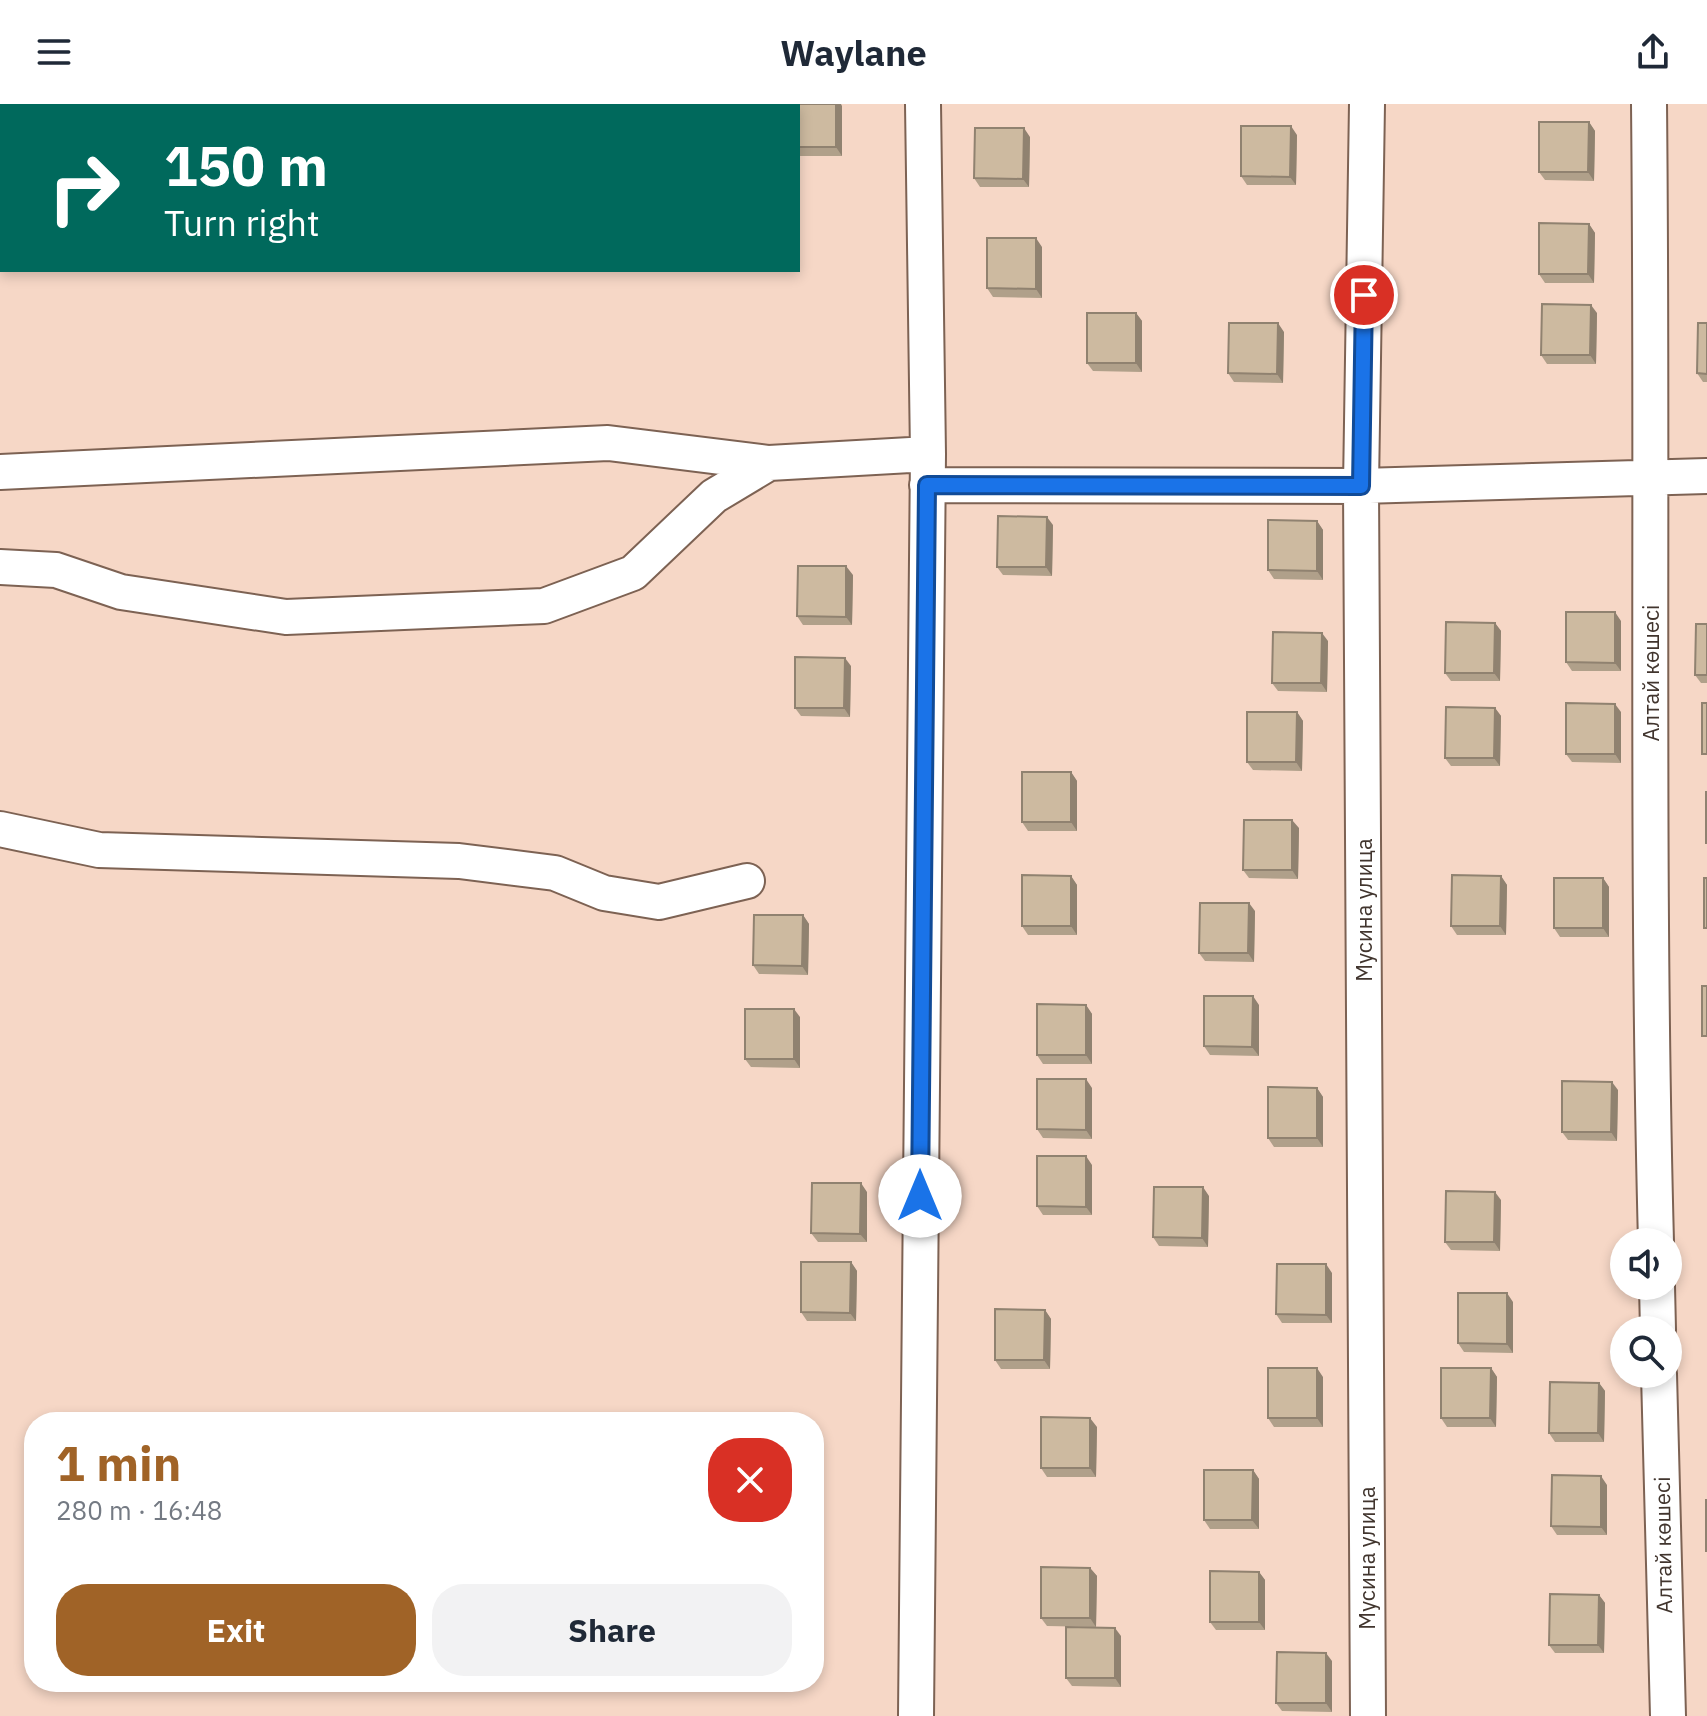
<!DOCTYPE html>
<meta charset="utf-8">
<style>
:root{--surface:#fff;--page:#f2f2f3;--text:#1f2937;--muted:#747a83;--accent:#a06327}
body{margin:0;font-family:"IBM Plex Sans",sans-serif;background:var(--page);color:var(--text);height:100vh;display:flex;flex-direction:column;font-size:30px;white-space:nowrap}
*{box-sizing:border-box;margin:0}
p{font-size:26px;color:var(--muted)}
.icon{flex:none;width:44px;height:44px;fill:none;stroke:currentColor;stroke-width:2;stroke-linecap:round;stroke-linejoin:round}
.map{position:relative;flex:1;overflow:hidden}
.drawer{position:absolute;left:24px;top:1308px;width:800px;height:280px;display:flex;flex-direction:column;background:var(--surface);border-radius:32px;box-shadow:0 4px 12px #0003}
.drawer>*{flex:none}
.hud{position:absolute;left:0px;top:0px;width:800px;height:168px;box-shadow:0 4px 12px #0003;background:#00695c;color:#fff;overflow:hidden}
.controls{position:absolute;left:1610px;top:1124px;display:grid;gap:16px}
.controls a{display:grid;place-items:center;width:72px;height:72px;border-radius:50%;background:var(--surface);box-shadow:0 4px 12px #0003;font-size:40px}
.pin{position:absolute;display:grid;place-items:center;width:68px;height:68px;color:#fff;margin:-34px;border:4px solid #fff;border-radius:50%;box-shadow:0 2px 8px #0007}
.me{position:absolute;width:88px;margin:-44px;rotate:0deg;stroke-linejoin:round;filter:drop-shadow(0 0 6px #0008)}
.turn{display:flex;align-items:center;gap:28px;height:168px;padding:0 32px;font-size:36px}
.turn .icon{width:104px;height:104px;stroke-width:2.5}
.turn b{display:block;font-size:56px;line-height:68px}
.round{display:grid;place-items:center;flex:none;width:84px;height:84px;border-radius:32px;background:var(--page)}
.summary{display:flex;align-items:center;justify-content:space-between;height:136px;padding:0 32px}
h1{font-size:48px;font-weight:800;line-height:60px;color:var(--accent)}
.primary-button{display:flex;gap:16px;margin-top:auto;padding:16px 32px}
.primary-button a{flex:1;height:92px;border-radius:32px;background:var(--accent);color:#fff;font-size:32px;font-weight:800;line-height:92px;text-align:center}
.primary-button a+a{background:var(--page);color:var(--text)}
header{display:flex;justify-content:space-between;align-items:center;height:104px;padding:0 32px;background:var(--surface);font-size:36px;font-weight:800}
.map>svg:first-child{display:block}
</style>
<header><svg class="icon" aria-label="menu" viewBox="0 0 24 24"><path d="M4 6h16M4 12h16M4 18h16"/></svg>Waylane<svg class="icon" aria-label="share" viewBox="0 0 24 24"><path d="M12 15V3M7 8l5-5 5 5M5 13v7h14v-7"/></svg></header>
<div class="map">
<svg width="1707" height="1612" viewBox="0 0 1707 1612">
<rect width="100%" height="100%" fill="#f6d7c6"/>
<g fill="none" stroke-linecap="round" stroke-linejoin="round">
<defs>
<path id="minor" d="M1367 0 1361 382 1368 1612
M1649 0C1653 379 1646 759 1656 1138
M0 368 608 339 769 359
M927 381 1361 382 1707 372
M0 463 56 466 121 488 286 513 544 502 633 469 714 392 769 359 928 350
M0 725 99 746 459 757 555 769 604 789 659 798 747 777
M1657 1182 1658 1226
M1659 1270 1668 1612
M916 1612 928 350 923 0"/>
</defs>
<use href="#minor" stroke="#7d6253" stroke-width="38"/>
<use href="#minor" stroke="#fff" stroke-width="34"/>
</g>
<path fill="#b0a08a" d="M798 2H842V52H798Z
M1589 18 1595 27 1594 77 1545 76 1539 68Z
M1297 31 1296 81H1247L1241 72Z
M1030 33 1029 83H980L974 74Z
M1589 120 1595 129 1594 179H1545L1539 170Z
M1042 143V194L993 193 987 184Z
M1136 209 1142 217V268L1093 267 1087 259Z
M1597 209 1596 260H1547L1541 251Z
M1707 219V278H1703L1697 269Z
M1284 228 1283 279 1234 278 1228 269Z
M1317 417 1323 426V476L1274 475 1268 466Z
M1053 421 1052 472 1003 471 997 463Z
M853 471 852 521H803L797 512Z
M1621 517V567H1572L1566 558Z
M1495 519 1501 527 1500 577H1451L1445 569Z
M1707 520V579H1701L1695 571Z
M1328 537 1327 588 1278 587 1272 579Z
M851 562 850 613 801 612 795 604Z
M1495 604 1501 612 1500 662H1451L1445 654Z
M1297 608 1303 617 1302 667 1253 666 1247 658Z
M1621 608V659L1572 658 1566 650Z
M1071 668 1077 677V727H1028L1022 718Z
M1299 724 1298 775 1249 774 1243 766Z
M1071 772 1077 781V831H1028L1022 822Z
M1501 772 1507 781 1506 831H1457L1451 822Z
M1603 774 1609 783V833H1560L1554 824Z
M1255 807 1254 858 1205 857 1199 849Z
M803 811 809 820 808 871 759 870 753 861Z
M1086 901 1092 910V960H1043L1037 951Z
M1259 901V952L1210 951 1204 942Z
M800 913V964L751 963 745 955Z
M1092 984V1035L1043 1034 1037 1025Z
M1317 984 1323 993V1043H1274L1268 1034Z
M1618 986 1617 1037 1568 1036 1562 1028Z
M1092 1061V1111H1043L1037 1102Z
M867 1088V1138H818L811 1129Z
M1209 1092 1208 1143 1159 1142 1153 1133Z
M1501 1096 1500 1147 1451 1146 1445 1138Z
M851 1158 857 1167 856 1217H807L801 1208Z
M1332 1169V1219H1282L1276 1210Z
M1513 1198V1249L1464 1248 1458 1239Z
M1045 1206 1051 1215 1050 1265H1001L995 1256Z
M1491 1264 1497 1273 1496 1323H1447L1441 1314Z
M1323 1273V1323H1274L1268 1314Z
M1599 1279 1605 1287 1604 1338H1555L1549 1329Z
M1097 1323 1096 1373H1047L1041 1364Z
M1253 1366 1259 1375V1425H1210L1204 1416Z
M1607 1381V1431H1557L1551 1422Z
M1090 1464 1097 1472 1096 1523 1047 1522 1041 1514Z
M1259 1468 1265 1476V1526H1216L1210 1518Z
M1599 1491 1605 1499 1604 1549H1555L1549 1541Z
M1121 1532V1583L1072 1582 1066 1574Z
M1332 1557V1608L1282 1607 1276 1599Z"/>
<path fill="#908270" d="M836 0H841L842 2V52L836 43Z
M1589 18 1595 27 1594 77 1588 68Z
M1291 22 1297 31 1296 81 1290 73Z
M1024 24 1030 33 1029 83 1023 75Z
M1589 120 1595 129 1594 179 1588 170Z
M1036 134 1042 143V194L1036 185Z
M1591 201 1597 209 1596 260 1590 251Z
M1136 209 1142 217V268L1136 259Z
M1278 219 1284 228 1283 279 1277 270Z
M1047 413 1053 421 1052 472 1046 463Z
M1317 417 1323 426V476L1317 467Z
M846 462 853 471 852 521 846 513Z
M1615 508 1621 517V567L1615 559Z
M1495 519 1501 527 1500 577 1494 569Z
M1322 529 1328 537 1327 588 1321 579Z
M845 554 851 562 850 613 844 604Z
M1615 600 1621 608V659L1615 650Z
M1495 604 1501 612 1500 662 1494 654Z
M1297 608 1303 617 1302 667 1296 658Z
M1071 668 1077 677V727L1071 718Z
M1292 716 1299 724 1298 775 1292 766Z
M1071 772 1077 781V831L1071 822Z
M1501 772 1507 781 1506 831 1500 822Z
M1603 774 1609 783V833L1603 824Z
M1249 799 1255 807 1254 858 1248 849Z
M803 811 809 820 808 871 802 862Z
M1253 892 1259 901V952L1252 943Z
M1086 901 1092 910V960L1086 951Z
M794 905 800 913V964L794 955Z
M1086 975 1092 984V1035L1086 1026Z
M1612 978 1618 986 1617 1037 1611 1028Z
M1317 984 1323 993V1043L1317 1034Z
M1086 1052 1092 1061V1111L1086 1103Z
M861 1079 867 1088V1138L860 1130Z
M1203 1083 1209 1092 1208 1143 1202 1134Z
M1495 1088 1501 1096 1500 1147 1494 1138Z
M851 1158 857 1167 856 1217 850 1209Z
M1326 1160 1332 1169V1219L1326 1211Z
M1507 1189 1513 1198V1249L1507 1240Z
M1045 1206 1051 1215 1050 1265 1044 1256Z
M1317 1264 1323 1273V1323L1317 1314Z
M1491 1264 1497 1273 1496 1323 1490 1314Z
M1599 1279 1605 1287 1604 1338 1598 1329Z
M1090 1314 1097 1323 1096 1373 1090 1364Z
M1253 1366 1259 1375V1425L1252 1416Z
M1601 1372 1607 1381V1431L1601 1423Z
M1090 1464 1097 1472 1096 1523 1090 1514Z
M1259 1468 1265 1476V1526L1259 1518Z
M1599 1491 1605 1499 1604 1549 1598 1541Z
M1115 1524 1121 1532V1583L1115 1574Z
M1326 1549 1332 1557V1608L1326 1599Z"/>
<path fill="#cdbaa0" stroke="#908270" stroke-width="2" d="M787 0H836V43H798V2H787Z
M1539 18H1589L1588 68H1539Z
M1241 22H1291L1290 73 1241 72Z
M975 24H1024L1023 75 974 74Z
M1539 119 1589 120 1588 170H1539Z
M987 134H1036V185L987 184Z
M1542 200 1591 201 1590 251H1541Z
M1087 209H1136V259H1087Z
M1229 219H1278L1277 270 1228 269Z
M1698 219H1707V270L1697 269Z
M998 412 1047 413 1046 463H997Z
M1268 416 1317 417V467L1268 466Z
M798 462H846V513L797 512Z
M1566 508H1615V559L1566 558Z
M1446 518 1495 519 1494 569H1445Z
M1696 520H1707V571H1695Z
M1273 528 1322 529 1321 579H1272Z
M795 553 845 554 844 604H795Z
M1566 599 1615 600V650H1566Z
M1702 599H1707V650H1702Z
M1446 603 1495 604 1494 654H1445Z
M1247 608H1297L1296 658H1247Z
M1022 668H1071V718H1022Z
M1706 688H1707V739H1706Z
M1244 716H1292V766H1243Z
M1022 771 1071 772V822H1022Z
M1452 771 1501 772 1500 822H1451Z
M1554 774H1603V824H1554Z
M1704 774H1707V824H1704Z
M1200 799H1249L1248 849H1199Z
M754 811H803L802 862 753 861Z
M1702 882H1707V932H1702Z
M1204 892H1253L1252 943 1204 942Z
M1037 900 1086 901V951H1037Z
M745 905H794V955H745Z
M1037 975H1086V1026L1037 1025Z
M1562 977 1612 978 1611 1028H1562Z
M1268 983 1317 984V1034H1268Z
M1037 1052H1086V1103L1037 1102Z
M812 1079H861L860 1130 811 1129Z
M1154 1083H1203L1202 1134 1153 1133Z
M1446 1087 1495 1088 1494 1138H1445Z
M801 1158H851L850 1209 801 1208Z
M1277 1160H1326V1211L1276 1210Z
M1458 1189H1507V1240L1458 1239Z
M995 1205 1045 1206 1044 1256H995Z
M1268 1264H1317V1314H1268Z
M1441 1264H1491L1490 1314H1441Z
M1550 1278 1599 1279 1598 1329H1549Z
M1041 1313 1090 1314V1364H1041Z
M1204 1366H1253L1252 1416H1204Z
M1552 1371 1601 1372V1423L1551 1422Z
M1706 1396H1707V1447H1706Z
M1041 1463 1090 1464V1514H1041Z
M1210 1467 1259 1468V1518H1210Z
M1550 1490 1599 1491 1598 1541H1549Z
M1066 1523 1115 1524V1574H1066Z
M1277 1548 1326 1549V1599H1276Z"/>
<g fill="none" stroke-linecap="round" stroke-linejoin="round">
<defs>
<path id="route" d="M920 1092 927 381 1361 382 1364 191"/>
</defs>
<use href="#route" stroke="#114b97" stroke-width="20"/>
<use href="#route" stroke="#1a73e8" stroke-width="14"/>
</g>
<g text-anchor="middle" stroke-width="6" stroke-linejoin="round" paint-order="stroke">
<g font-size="22" fill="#41352e" stroke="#fff">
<text transform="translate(1651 569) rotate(-90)" y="8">Алтай көшесі</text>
<text transform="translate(1364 806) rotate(-90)" y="8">Мусина улица</text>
<text transform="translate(1663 1441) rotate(-91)" y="8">Алтай көшесі</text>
<text transform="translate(1367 1454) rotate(-90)" y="8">Мусина улица</text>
</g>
</g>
</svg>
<div class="controls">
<a><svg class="icon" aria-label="sound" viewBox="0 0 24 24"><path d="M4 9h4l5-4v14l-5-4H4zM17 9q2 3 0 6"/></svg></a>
<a><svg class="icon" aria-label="search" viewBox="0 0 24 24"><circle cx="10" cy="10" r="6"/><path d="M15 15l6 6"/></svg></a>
</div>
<div class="pin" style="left:1364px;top:191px;background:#d93025"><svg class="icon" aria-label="arrive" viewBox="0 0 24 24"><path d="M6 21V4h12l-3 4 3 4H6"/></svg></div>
<svg class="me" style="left:920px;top:1092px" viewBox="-20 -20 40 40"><circle r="19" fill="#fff"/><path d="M0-13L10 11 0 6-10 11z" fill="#1a73e8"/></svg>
<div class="hud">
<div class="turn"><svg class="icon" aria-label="right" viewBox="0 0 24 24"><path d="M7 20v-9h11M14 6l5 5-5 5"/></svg><div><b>150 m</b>Turn right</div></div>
</div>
<section class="drawer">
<div class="summary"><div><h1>1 min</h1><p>280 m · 16:48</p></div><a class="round" style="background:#d93025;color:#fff"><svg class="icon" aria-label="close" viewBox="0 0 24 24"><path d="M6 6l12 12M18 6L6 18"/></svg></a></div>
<div class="primary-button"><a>Exit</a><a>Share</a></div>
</section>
</div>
